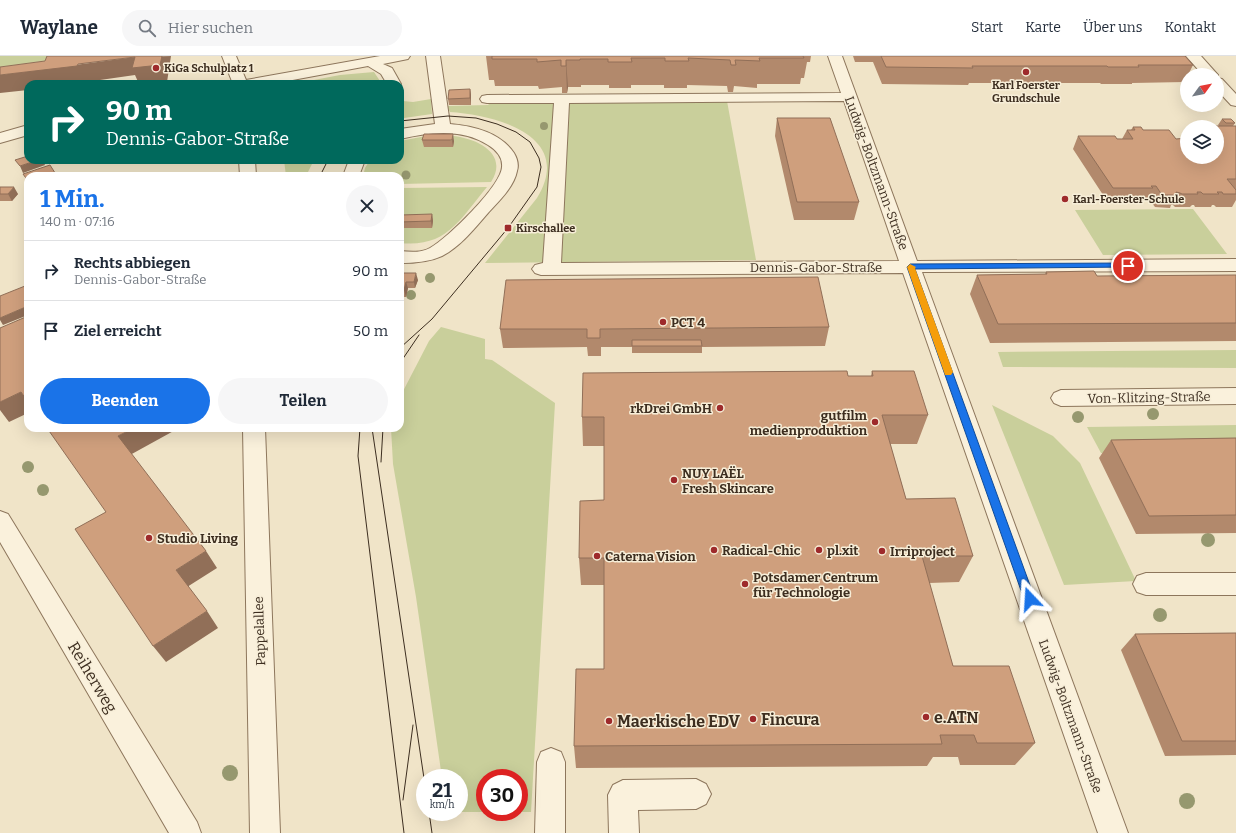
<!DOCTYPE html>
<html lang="de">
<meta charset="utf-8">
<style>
:root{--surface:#fff;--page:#f6f6f7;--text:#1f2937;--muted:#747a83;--line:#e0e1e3;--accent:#1a73e8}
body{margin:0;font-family:Bitter,serif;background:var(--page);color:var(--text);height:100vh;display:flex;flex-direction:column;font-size:15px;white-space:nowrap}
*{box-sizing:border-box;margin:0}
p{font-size:13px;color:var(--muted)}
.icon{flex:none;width:22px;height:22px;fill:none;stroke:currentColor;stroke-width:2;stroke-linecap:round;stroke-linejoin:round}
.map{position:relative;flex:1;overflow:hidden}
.details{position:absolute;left:24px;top:116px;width:380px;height:260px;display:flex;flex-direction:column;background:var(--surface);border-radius:12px;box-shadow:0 4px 16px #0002}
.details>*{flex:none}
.top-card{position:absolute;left:24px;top:24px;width:380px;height:84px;border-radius:12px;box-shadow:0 4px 16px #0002;background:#00695c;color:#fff;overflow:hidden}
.needle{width:26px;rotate:57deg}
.fabs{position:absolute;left:1180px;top:12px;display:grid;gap:8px}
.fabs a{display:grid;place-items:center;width:44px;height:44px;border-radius:50%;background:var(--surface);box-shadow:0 4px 16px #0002;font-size:20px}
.speed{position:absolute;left:416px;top:713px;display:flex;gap:8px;font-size:20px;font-weight:700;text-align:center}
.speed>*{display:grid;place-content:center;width:52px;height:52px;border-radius:50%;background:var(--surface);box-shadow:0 4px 16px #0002;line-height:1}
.speed small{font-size:10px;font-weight:400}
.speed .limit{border:6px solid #d22;background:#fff;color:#111}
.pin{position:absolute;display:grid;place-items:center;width:34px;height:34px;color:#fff;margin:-17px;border:2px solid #fff;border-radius:50%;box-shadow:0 1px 4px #0007}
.me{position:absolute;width:44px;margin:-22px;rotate:340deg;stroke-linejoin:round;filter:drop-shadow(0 0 3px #0008)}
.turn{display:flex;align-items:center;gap:14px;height:84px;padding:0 16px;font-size:18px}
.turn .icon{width:52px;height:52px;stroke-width:2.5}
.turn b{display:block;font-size:28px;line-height:34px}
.round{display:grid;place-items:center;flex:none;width:42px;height:42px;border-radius:21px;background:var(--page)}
.headline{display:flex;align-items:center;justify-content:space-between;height:68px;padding:0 16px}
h1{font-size:24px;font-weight:700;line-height:30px;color:var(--accent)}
.primary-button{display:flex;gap:8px;margin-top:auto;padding:8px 16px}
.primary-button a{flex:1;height:46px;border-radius:24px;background:var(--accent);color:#fff;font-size:16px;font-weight:700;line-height:46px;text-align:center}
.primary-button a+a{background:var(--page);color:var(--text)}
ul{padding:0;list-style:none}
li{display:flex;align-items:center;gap:12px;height:60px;padding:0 16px;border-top:1px solid var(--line)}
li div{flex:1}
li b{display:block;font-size:15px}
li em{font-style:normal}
header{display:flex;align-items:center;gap:24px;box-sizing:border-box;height:56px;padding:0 20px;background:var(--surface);border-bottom:1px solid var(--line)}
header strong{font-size:19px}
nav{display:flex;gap:22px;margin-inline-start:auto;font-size:14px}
.search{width:280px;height:36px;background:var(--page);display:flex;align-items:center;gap:10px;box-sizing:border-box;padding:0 14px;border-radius:22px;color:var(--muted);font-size:15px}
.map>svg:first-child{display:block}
</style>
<header>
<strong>Waylane</strong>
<div class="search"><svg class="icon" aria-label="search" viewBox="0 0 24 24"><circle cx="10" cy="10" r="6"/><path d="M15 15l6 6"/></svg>Hier suchen</div>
<nav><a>Start</a><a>Karte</a><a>Über uns</a><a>Kontakt</a></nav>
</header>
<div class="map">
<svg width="1236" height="777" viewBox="0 0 1236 777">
<rect width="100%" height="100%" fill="#f0e4c8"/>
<path fill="#c9cf9b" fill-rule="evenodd" d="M0 0H81L0 11Z
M374 16 382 28H293L340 19Z
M431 43 432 58 404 62 403 45 413 46Z
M727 45 756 204 485 207 537 142C575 80 496 59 450 56L447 50 488 49 490 47Z
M426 80C435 80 444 79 454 80 478 83 509 98 491 126L400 128V120H363L365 112 370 104H400V85Z
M284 104H314L306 120H286Z
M487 131C460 163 447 192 400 187V132Z
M1193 153 1227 198 1103 199 1075 154Z
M441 271 485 283V303L492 304 555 347 531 756H447H459V722H442L416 541 393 408 391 372H400V341L429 285ZM485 722H519V756H485Z
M1236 294V312L1003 311 998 296Z
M992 349 1053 380 1080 407 1136 525 1064 529Z
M1236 369V395L1101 397 1087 371Z"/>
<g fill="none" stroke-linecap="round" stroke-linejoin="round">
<defs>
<path id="minor" d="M222 0H236L246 24 380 0H410L408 3 383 8 392 12 401 28 400 30V28H387L381 18 368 10 271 28H233Z
M426 0H440L450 68C473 70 500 76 514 97 517 102 519 109 517 115 514 131 499 145 488 157 475 172 460 191 442 200 429 206 414 207 400 207V195C410 196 421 197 430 192 447 183 501 130 502 111 503 101 496 94 488 89 462 72 430 76 400 83V73L435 68Z
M828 0H842L917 205 1236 203V215L922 216 1128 777H1098L903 217 541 219 535 217 532 213 535 209 543 207 554 47H487L482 46 480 43 482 40 487 39 841 37ZM844 45 899 205 561 207 569 47Z
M1186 0H1201L1218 19 1217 20V19H1203Z
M1217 22 1222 23 1236 38V50L1231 49 1217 34Z
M28 69V79L0 87V77Z
M239 104H255L256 120H240Z
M349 104H365L359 120H343Z
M1236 332V348L1061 350 1054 347 1051 342 1054 337 1061 334Z
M243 372H265L280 777H250Z
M0 455 8 458 197 766 201 777H169L0 486Z
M1146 517H1236V539H1146L1137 536 1133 528 1137 520Z
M551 692 561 696 565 706V777H535L537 706 541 696Z
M696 723 706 728 711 738 706 748 696 753 638 754 639 777H609L608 739 613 729 623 724Z"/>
</defs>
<use href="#minor" stroke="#8d765c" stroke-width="2"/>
<use href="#minor" fill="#faf1dc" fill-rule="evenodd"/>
<path stroke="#3d2e20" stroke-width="1" d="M400 65 448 60 476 62 497 68 516 76 530 86 539 102 541 111 537 131 508 172 432 263 400 292
M320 120 328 104
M400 307 419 279
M360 372 358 400 404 777
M372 372 425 729
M381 406 383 372
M403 744 413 669
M429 756 432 777"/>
</g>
<g fill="#96986f">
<circle cx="544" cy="70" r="4"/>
<circle cx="406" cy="119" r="4.5"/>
<circle cx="430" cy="222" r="5"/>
<circle cx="411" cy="239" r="5"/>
<circle cx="1153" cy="358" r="6"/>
<circle cx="1078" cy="361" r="6"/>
<circle cx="28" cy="411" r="6"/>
<circle cx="43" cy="434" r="6"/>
<circle cx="1208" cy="484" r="7"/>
<circle cx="1160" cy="559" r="7"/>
<circle cx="230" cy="717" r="8"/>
<circle cx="1187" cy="745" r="8"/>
</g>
<path fill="#b2896c" d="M486 0H811L810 6H807L804 22H801L800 28H757V32L734 30 733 36H728L727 30 687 29V32H664V29H631V32H609V29H581V31H568L567 37H562V31L539 33 538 30H495L494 24H489Z
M853 0H1185L1193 9 1188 19H1187V22L1185 26 1132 27V28H1101L1100 27H969L968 29 882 28 873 6H855Z
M470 33 471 39V49H449L448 43Z
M777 62 859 146 854 164H794L775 80Z
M1222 63 1235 67 1233 70H1236V144L1232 151H1216L1214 149H1212L1211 151H1195L1194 149H1192L1190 151H1175L1173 149H1171L1170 152 1155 151 1149 143H1147L1146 145H1107L1073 93 1078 80 1122 83 1127 74H1131L1133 71 1176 83 1217 101V71H1202L1203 70H1219L1218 69Z
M424 78 454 85 453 91H424L422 84Z
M0 131 18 138 12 145H0Z
M432 158 433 165 432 172H400V162Z
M1046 216 1097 220 1236 219V285L990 287 970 238 977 219 1045 218Z
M400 217 418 224 415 232H408L406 241H400Z
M829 271 825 290 702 291V297H632V291H601V300H588L587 291 503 292 500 273Z
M872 315 928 359 917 388H890L906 443 973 500 959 526 929 527 953 610 1035 687 1015 709H960L958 701H933L927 710 576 712 574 690 604 613V529H581L579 502 604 444V390H583L582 361 848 320H871Z
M1236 382V477L1136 478 1099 402 1111 384Z
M1236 577V699L1165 700 1121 594 1135 578Z"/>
<path fill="#916f58" d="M171 0 167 26 151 28H139L135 19 86 26 85 28H28V34L0 37V19L135 1Z
M566 4 568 31 567 37 566 10Z
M470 33 471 39V49L470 42Z
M453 78 454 85 453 91 452 84Z
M38 104H43L45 109 23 117 20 110Z
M14 131 18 138 12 145 8 138Z
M432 158 433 165 432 172 431 165Z
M416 217 418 224 415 232 414 226Z
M406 226 408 232 406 241 404 234Z
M28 250V259L3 269 0 264V262Z
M21 336 28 346V357L9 366 0 354V346Z
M134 372H179L130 399 118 380Z
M206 495 217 512 187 531 176 514Z
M207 555 218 572 166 606 153 590Z"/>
<path fill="#cf9f7d" stroke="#916f58" d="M47 0H162L160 9 132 12 135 1 78 8 77 10 0 19V11L45 5Z
M492 0H803L804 2H759L760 5 735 4 736 9H731L730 4 688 2 689 5H665V2H631L632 6H608V3H580V4H566V10H561V4L537 6V3H492Z
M881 0H1185L1193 9H1138L1139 11H1108L1107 10H972L973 12 886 11Z
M470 33V42L448 43 449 34Z
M777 62H830L859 146H797Z
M1222 63H1231L1235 67H1226Z
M1203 70H1236V123H1227L1236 134V138H1223L1222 136H1217L1219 138H1203L1201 136H1197L1198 138H1182L1180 137 1176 136 1177 139H1162L1156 130H1151L1153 132H1113L1078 80H1115L1117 83H1133L1127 74H1135L1133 71H1141L1143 74H1169L1176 83 1187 82V101H1217V71H1204Z
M424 78H453L452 84H422Z
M28 100V104H38L20 110 15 104Z
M50 109 57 120H28V125L23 118Z
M0 131H14L8 138H0Z
M432 158 431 165 400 166 401 159Z
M1094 215 1097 220 1236 219V267L998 268 977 219 1047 218 1046 216Z
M400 217H416L414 226H406L404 234H400Z
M818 221 829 271 600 273V282H587V273H500L506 224Z
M25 230 28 234V250L0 262V240Z
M28 260V346L21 336 0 346V272Z
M632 284H701L702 290H632Z
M847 315 848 320H873L872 315H914L928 359H882L906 443 955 442 973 500H922L953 610H1009L1035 687H977L974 679H940L942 688 574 690 576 613H604V502H579L580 445 604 444V361H582L583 317Z
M47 372H134L118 380 206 495 176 514 207 555 153 590 75 473 106 456Z
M1236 382V459L1149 460 1111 384Z
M1236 577V685H1182L1135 578Z"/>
<path fill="#1a73e8" stroke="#114b97" d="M1128 207 1131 210 1130 211 915 213 1035 543 1033 547 1030 548 1026 547 1024 543 907 211 910 208Z"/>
<path fill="#f59e0b" d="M910 208 916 211 915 212 953 316 951 319H945L944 316 907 211Z"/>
<g fill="#9e2a2b" stroke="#f7eed8" stroke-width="1.5">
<circle cx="156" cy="12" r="4"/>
<circle cx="1026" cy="16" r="4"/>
<circle cx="1065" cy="143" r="4"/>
<rect x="504" y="168" width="8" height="8" rx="2"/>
<circle cx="663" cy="266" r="4"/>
<circle cx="720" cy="352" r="4"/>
<circle cx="875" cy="366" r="4"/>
<circle cx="674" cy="424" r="4"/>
<circle cx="149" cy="482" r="4"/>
<circle cx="714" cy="494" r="4"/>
<circle cx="819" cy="494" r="4"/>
<circle cx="882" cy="495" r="4"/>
<circle cx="597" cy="500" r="4"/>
<circle cx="745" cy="528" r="4"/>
<circle cx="926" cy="661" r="4"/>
<circle cx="753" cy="663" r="4"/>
<circle cx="609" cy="665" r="4"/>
</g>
<g text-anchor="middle" stroke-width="3" stroke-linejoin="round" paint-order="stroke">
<g font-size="11" font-weight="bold" fill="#3d2e20" stroke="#f7eed8" text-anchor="start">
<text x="164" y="16">KiGa Schulplatz 1</text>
<text x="1026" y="33" text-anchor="middle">Karl Foerster<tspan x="1026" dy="13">Grundschule</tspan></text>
<text x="1073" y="147">Karl-Foerster-Schule</text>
<text x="516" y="176">Kirschallee</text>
</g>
<g font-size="13" fill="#3d2e20" stroke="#f7eed8">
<text transform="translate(877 117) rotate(70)" y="5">Ludwig-Boltzmann-Straße</text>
<text x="816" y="216">Dennis-Gabor-Straße</text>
<text transform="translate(1149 341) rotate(-1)" y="5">Von-Klitzing-Straße</text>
<text transform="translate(259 575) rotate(-92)" y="5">Pappelallee</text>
<text transform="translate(1071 660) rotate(70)" y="5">Ludwig-Boltzmann-Straße</text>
</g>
<g font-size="13" font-weight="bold" fill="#3d2e20" stroke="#f7eed8" text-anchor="start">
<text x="671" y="271">PCT 4</text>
<text x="712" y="357" text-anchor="end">rkDrei GmbH</text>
<text x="867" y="364" text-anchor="end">gutfilm<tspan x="867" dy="15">medienproduktion</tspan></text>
<text x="682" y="422">NUY LAËL<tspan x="682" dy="15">Fresh Skincare</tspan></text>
<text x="157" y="487">Studio Living</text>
<text x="722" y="499">Radical-Chic</text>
<text x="827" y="499">pl.xit</text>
<text x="890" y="500">Irriproject</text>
<text x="605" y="505">Caterna Vision</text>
<text x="753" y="526">Potsdamer Centrum<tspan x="753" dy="15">für Technologie</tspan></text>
</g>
<g font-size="16" fill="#3d2e20" stroke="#f7eed8">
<text transform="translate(93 621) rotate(59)" y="6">Reiherweg</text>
</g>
<g font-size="16" font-weight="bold" fill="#3d2e20" stroke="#f7eed8" text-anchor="start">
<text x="934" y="667">e.ATN</text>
<text x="761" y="669">Fincura</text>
<text x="617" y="671">Maerkische EDV</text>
</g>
</g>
</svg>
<div class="fabs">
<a><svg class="needle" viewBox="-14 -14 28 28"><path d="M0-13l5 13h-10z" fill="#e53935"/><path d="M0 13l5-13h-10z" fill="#747a83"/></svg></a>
<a><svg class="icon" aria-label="layers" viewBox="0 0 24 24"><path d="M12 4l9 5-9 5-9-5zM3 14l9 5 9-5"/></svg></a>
</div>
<div class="speed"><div>21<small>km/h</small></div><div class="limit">30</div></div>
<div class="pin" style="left:1128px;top:210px;background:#d93025"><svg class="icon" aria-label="arrive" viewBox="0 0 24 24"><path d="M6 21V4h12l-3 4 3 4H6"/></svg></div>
<svg class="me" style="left:1030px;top:543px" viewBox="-20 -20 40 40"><path d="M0-17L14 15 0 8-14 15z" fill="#1a73e8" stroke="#fff" stroke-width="4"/></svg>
<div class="top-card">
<div class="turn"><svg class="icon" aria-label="right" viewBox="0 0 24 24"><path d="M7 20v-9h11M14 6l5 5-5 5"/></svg><div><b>90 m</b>Dennis-Gabor-Straße</div></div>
</div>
<section class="details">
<div class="headline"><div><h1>1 Min.</h1><p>140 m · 07:16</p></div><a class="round"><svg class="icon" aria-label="close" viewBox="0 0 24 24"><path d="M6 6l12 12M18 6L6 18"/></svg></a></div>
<ul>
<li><svg class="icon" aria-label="right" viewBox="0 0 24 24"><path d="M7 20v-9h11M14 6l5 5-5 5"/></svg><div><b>Rechts abbiegen</b><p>Dennis-Gabor-Straße</p></div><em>90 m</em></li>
<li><svg class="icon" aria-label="arrive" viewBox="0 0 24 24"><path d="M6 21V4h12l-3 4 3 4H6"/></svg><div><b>Ziel erreicht</b></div><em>50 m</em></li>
</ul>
<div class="primary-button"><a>Beenden</a><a>Teilen</a></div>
</section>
</div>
